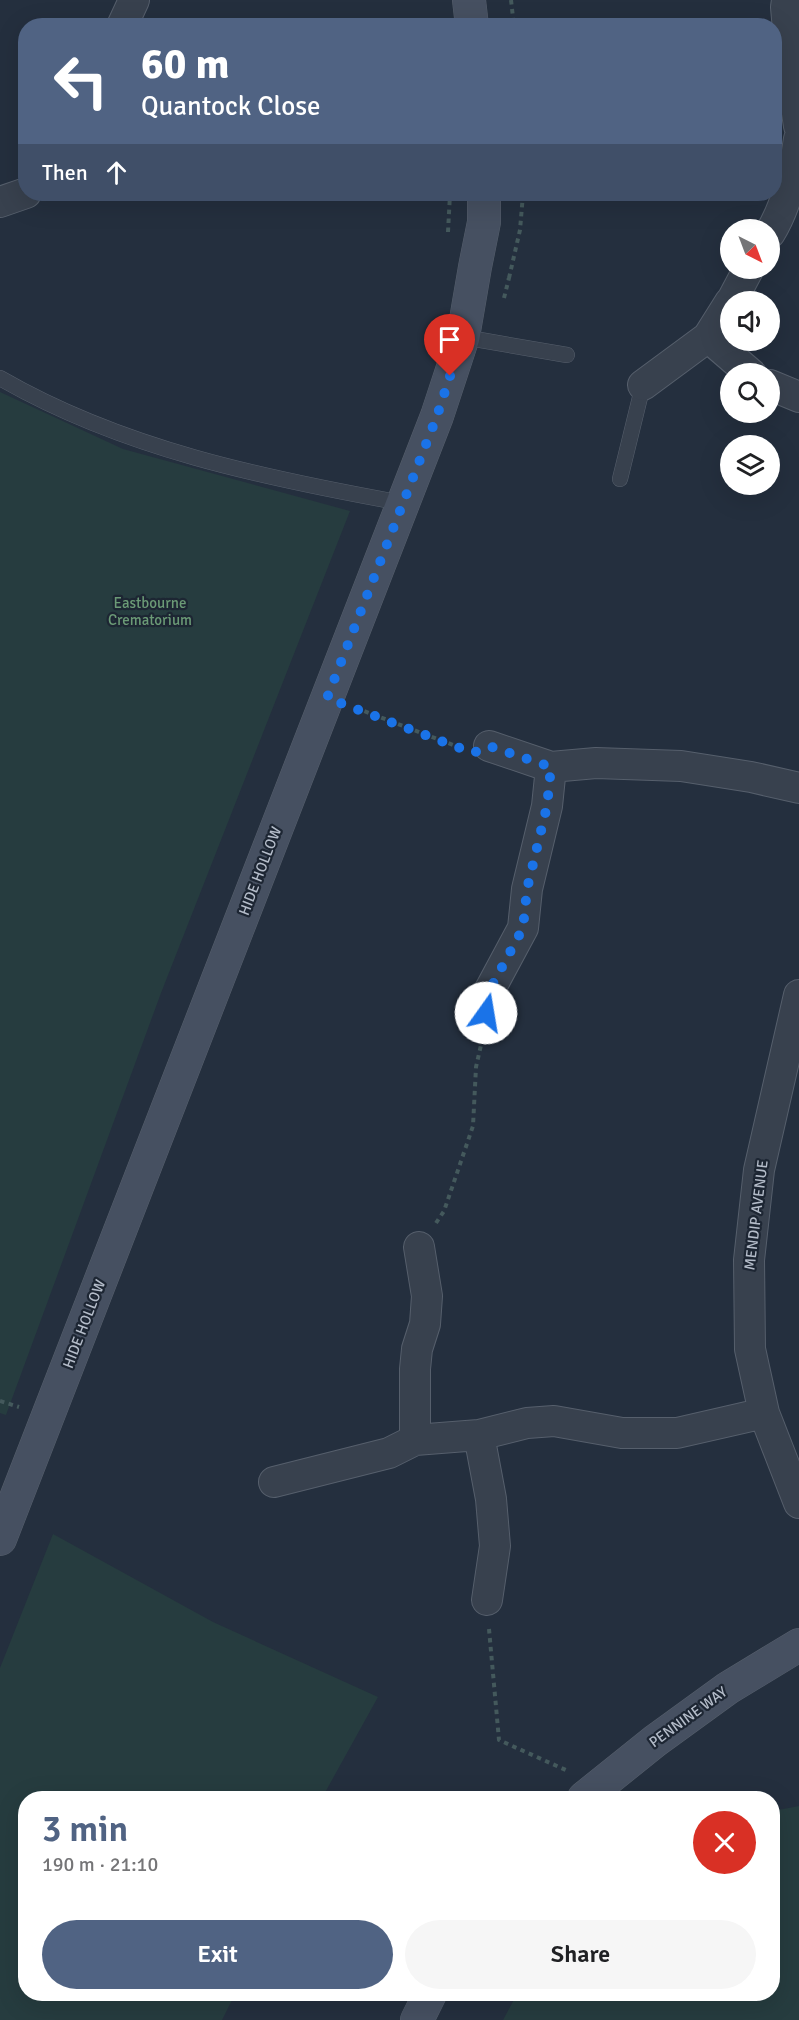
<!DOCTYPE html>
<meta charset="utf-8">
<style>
:root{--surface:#fff;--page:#f6f6f6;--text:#202124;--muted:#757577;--accent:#506383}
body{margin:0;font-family:Signika,sans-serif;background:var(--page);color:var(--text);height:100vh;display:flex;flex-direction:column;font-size:22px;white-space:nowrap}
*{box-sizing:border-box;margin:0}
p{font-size:20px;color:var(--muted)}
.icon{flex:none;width:33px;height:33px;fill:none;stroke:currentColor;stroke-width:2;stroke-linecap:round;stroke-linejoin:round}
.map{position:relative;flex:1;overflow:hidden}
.sheet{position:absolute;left:18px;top:1791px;width:762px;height:210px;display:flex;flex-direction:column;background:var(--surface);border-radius:24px;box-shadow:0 6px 24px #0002}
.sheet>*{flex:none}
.banner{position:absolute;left:18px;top:18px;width:764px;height:183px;border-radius:24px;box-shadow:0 6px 24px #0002;background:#506383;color:#fff;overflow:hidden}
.needle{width:39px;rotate:138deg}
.buttons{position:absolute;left:720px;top:219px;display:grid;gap:12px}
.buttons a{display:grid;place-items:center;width:60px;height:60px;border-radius:50%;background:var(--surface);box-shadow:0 6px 24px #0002;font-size:30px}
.pin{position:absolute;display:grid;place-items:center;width:51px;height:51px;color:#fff;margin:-62px -26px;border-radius:50% 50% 50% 0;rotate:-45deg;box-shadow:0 0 6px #0007}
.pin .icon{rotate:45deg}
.me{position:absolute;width:66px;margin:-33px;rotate:13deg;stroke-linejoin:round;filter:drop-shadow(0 0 4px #0008)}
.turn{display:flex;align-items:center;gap:21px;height:126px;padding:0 24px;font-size:27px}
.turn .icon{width:78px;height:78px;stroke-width:2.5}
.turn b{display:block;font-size:42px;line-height:51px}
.then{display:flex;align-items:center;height:57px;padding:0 24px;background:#0003;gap:12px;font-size:22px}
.round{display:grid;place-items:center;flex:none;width:63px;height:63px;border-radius:32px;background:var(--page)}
.headline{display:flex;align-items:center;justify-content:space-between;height:102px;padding:0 24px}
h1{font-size:36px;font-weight:600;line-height:45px;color:var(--accent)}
.cta{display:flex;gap:12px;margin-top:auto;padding:12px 24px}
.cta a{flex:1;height:69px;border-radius:36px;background:var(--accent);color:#fff;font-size:24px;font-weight:600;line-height:69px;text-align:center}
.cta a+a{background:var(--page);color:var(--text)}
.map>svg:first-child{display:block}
</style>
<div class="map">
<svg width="799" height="2020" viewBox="0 0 799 2020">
<rect width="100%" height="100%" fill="#242f3e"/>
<path fill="#263c3f" d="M0 392 123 449 350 511 161 993 6 1415 0 1413Z
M53 1534 213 1622 378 1697 322 1798H26V1994H235L222 2020H0V1668Z
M799 1806V2020H503L517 1994H772L773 1811Z"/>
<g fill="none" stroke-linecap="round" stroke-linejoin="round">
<defs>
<path id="lane" d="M463 337 567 355
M0 378C123 449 264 478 402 503
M620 479 643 385"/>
<path id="street" d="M787 0 786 7 793 87 799 126
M122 26 134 0
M0 202 26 193
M770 233C787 205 794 172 799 139
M731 302 749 268
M708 337 751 374
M643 385 708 337 730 302
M770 385 799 397
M489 746 551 767 596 763 681 766 751 777 799 788
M487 995 523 928 527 889 547 806 551 767
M799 995 759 1170 749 1260 750 1349 764 1413 799 1503
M479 1435 491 1499 495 1546 487 1600
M415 1440V1369L417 1349 425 1324 427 1296 419 1247
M274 1482 389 1453 415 1440 479 1435 527 1423 554 1421 622 1433H677L764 1413"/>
<path id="secondary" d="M469 0 472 26
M0 1539 437 416 463 337 475 267 484 222V194
M584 1798 655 1741 728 1688 799 1645
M417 2020 430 1994"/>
</defs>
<use href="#lane" stroke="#565f6c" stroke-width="16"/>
<use href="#street" stroke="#565f6c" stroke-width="32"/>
<use href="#secondary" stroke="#565f6c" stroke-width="34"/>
<path stroke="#44595c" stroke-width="4" stroke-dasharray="4.5 4.5" stroke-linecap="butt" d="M511 0 514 26
M448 232 450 194
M509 278 520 230 523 194
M504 298 509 278 505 276
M356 708 461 748
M436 1223 444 1211 473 1126 476 1067 486 1023
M0 1401 19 1407
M489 1629 499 1740 568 1771"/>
<use href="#lane" stroke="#38414e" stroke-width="15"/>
<use href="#street" stroke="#38414e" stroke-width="30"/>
<use href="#secondary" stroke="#465061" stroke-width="33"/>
</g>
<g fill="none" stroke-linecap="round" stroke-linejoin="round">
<path stroke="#1a73e8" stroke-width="10" stroke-dasharray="0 18" d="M450 376 437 416 327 698 473 753 489 746 551 767 547 806 527 889 523 928 487 995 486 1013"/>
</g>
<g text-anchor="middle" stroke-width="4.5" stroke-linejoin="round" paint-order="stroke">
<g font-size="15" fill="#6b9a76" stroke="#1d2633">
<text x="150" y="608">Eastbourne<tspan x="150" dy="17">Crematorium</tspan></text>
</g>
<g font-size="15" fill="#b4bcc9" stroke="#1d2633">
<text transform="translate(260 871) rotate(-69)" y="5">HIDE HOLLOW</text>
<text transform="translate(756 1215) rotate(-83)" y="5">MENDIP AVENUE</text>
<text transform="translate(84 1324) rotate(-69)" y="5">HIDE HOLLOW</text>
<text transform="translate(688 1717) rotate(-36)" y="5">PENNINE WAY</text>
</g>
</g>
</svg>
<div class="buttons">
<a><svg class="needle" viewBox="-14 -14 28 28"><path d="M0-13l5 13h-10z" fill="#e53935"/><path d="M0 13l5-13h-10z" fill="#757577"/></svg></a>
<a><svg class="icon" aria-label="sound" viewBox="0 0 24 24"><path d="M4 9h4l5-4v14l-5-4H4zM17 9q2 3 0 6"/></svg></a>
<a><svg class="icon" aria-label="search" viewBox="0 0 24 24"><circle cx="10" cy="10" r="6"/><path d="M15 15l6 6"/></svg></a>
<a><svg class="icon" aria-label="layers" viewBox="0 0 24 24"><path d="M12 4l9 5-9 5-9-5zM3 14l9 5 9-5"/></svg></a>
</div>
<div class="pin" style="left:450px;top:376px;background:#d93025"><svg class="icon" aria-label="arrive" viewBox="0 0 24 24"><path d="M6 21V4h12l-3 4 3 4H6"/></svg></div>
<svg class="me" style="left:486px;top:1013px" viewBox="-20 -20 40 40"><circle r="19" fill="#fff"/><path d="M0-13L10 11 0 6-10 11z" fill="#1a73e8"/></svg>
<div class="banner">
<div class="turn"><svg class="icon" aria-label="left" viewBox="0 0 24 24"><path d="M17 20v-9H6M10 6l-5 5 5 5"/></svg><div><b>60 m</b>Quantock Close</div></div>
<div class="then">Then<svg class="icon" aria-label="ahead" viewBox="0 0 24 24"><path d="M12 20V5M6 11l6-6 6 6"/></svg></div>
</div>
<section class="sheet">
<div class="headline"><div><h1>3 min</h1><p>190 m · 21:10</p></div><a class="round" style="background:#d93025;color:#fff"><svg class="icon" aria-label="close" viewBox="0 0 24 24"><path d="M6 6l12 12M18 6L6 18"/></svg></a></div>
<div class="cta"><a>Exit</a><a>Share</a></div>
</section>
</div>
